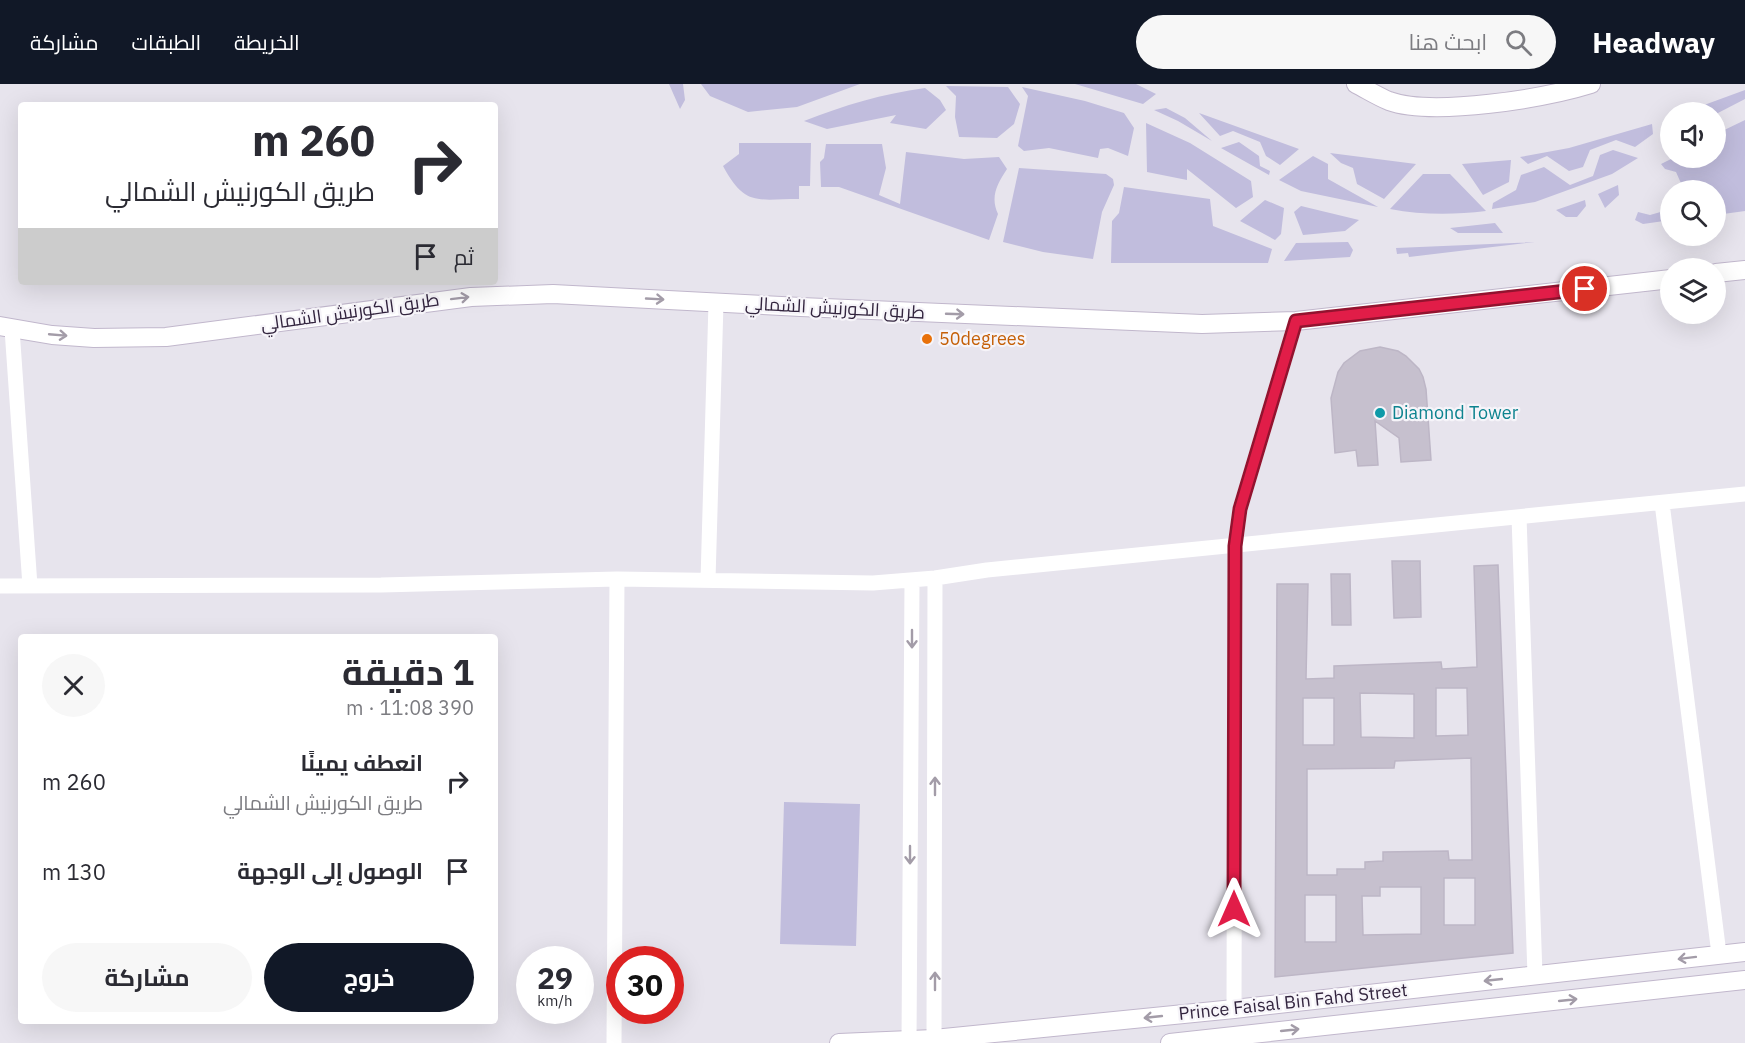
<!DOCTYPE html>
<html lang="ar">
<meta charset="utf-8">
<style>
:root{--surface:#fff;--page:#f7f7f7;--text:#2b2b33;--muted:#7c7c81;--accent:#111827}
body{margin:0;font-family:"IBM Plex Sans",Cairo,sans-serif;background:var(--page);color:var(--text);direction:rtl;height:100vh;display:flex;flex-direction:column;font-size:22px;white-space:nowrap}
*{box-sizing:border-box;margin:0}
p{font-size:20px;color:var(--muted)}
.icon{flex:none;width:33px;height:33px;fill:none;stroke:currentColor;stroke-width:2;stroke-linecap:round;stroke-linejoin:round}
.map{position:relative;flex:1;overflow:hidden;direction:ltr}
.drawer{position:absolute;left:18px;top:550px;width:480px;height:390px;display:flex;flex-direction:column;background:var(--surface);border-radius:6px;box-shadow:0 6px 24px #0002;direction:rtl}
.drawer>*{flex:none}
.hud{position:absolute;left:18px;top:18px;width:480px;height:183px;border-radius:6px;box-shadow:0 6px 24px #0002;direction:rtl;background:#fff;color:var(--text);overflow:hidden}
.controls{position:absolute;left:1660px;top:18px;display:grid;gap:12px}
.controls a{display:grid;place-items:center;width:66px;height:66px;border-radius:50%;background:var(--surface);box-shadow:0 6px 24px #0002;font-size:30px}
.speed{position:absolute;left:516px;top:862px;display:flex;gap:12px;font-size:30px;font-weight:700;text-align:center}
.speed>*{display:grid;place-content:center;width:78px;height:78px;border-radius:50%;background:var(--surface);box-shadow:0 6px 24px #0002;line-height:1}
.speed small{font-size:15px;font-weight:400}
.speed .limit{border:9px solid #d22;background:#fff;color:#111}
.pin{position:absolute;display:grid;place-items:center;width:51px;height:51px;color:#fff;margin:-26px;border:3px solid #fff;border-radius:50%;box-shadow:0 2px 6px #0007}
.me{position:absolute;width:66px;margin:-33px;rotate:0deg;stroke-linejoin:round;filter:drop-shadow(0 0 4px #0008)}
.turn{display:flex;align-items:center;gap:21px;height:126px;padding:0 24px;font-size:27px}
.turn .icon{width:78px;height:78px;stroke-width:2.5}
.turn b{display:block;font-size:42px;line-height:51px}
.then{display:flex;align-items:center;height:57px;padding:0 24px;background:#0003;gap:12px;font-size:22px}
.round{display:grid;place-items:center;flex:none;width:63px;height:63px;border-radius:32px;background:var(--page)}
.headline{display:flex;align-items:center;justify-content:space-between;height:102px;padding:0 24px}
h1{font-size:36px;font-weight:700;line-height:45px}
.action{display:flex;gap:12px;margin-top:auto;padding:12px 24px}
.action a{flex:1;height:69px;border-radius:36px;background:var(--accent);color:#fff;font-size:24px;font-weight:700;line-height:69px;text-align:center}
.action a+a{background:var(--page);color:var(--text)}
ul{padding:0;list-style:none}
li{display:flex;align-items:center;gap:18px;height:90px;padding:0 24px}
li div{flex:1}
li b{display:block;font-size:22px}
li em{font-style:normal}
header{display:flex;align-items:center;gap:36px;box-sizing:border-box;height:84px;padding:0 30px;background:var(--accent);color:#fff}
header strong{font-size:28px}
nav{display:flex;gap:33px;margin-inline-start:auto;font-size:21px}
.search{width:420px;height:54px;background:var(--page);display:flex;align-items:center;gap:15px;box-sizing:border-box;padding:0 21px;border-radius:33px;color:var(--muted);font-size:22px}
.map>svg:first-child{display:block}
</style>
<header>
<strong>Headway</strong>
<div class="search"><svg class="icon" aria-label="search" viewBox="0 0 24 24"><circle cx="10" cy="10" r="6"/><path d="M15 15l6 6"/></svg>ابحث هنا</div>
<nav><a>الخريطة</a><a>الطبقات</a><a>مشاركة</a></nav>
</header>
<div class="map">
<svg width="1745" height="959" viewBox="0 0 1745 959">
<rect width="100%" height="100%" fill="#e7e4ed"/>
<path fill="#c1bddd" d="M669 0H683L685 16 680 25Z
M701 0H860L797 23 748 28 710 12Z
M1075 0H1136L1156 10 1143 20Z
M946 2 1008 3 1020 20 1014 40 997 54 959 53 955 33 956 12Z
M1022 3 1085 17 1124 29 1134 44 1128 72 1108 64 1100 65 1098 74 1049 64 1024 67 1018 62 1028 12Z
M925 4 940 16 946 26 926 45 890 39 896 31 827 45 804 37C845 21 882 10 925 4Z
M1745 6V15L1716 30 1685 28Z
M1166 24 1185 34 1212 57 1178 37 1154 26Z
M1199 29 1299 65 1280 81 1266 72 1260 58 1233 47 1220 52Z
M1745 36V127L1716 131V106H1684L1676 88 1665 85 1661 80 1673 74H1716V50Z
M1146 39 1190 59 1251 97 1253 113 1236 124 1187 85V96L1147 88Z
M1652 40 1653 50 1635 63 1616 56 1590 66 1583 83 1569 87 1547 72 1528 80 1520 73 1569 64Z
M1239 58 1259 72 1260 82 1270 87 1269 91 1221 64Z
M739 59H811L810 102H799V115C757 115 745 123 723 82L739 70Z
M826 60H882L886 84 879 111 900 120 906 68 964 75 999 73 1007 85C997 100 990 113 998 130L989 156 839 103H821L820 78 824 74Z
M1613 66 1638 74 1612 90 1535 118 1492 125 1493 119 1516 106 1521 91 1544 83 1570 101 1593 92 1600 71Z
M1330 69 1416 80 1384 115 1357 100 1353 84 1341 79Z
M1313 72 1328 80V95L1378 123 1301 107 1279 96Z
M1511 76 1509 98 1483 111 1462 80Z
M1019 84 1106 90 1113 95 1114 101 1102 128 1093 175 1043 168 1003 158Z
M1423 90H1450L1486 127C1453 131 1422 131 1390 125Z
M1618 101 1619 111 1605 124 1598 110Z
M1124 103 1210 115 1213 142 1272 165 1268 179H1111L1112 137 1119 129Z
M1265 116 1284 124 1281 150 1275 156 1240 137Z
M1585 116 1586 122 1577 133H1566L1556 126Z
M1301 122 1359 136 1345 147 1303 151 1294 128Z
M1671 125V136L1643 140 1635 136 1638 128 1650 131Z
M1495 139 1503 149H1458L1450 144Z
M1348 158 1353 166 1350 173 1284 177 1296 159Z
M1535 158 1409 173 1408 169 1397 170 1396 164Z
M784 718 860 720 856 862 780 860Z"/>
<path fill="#c6c0ce" stroke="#bdb6c6" stroke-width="1.5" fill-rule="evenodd" d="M1380 263 1398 267 1406 272 1419 285 1423 293 1426 305 1431 376 1401 378 1399 354 1375 337 1378 381 1358 382 1356 366 1335 369 1331 314 1338 288 1344 279 1360 267Z
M1392 477H1420L1421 533 1394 534Z
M1498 481 1513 869 1275 893 1277 500H1308L1306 595 1334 594V582L1441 578 1442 585 1477 583 1474 482ZM1436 604H1467L1468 651 1436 652ZM1360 609 1414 610V654L1361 653ZM1303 614H1334V661H1303ZM1471 674 1472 776H1449L1448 767 1383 768V777L1365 778V785H1337V791H1307V685L1394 684 1395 677ZM1444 794H1475V841H1444ZM1380 803H1421V850L1363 851 1362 812H1380ZM1305 811H1336V858H1305Z
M1331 490H1350L1351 541H1332Z"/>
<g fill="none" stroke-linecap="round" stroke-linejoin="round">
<defs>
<path id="secondary" d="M1356 0C1366 5 1377 12 1389 17 1433 33 1546 14 1591 0
M1716 189 1745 186
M0 242 52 251 94 254 166 253 471 213 553 210 801 223 1202 240 1296 237 1671 195
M839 959 934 955 1234 925 1745 868
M1170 959 1745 896"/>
</defs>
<use href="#secondary" stroke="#c1b7cc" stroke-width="20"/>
<path stroke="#fff" stroke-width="15" d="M12 245 30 502
M1662 419 1719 870
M1519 433 1535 891
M708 496 716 219
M0 502 381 501 617 495 873 499 935 494 987 486 1745 410
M1234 925 1235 462 1240 425 1296 237
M934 955 935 494
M909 957 912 497
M614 959 617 495"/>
<use href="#secondary" stroke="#fff" stroke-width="18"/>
</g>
<defs><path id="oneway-shaft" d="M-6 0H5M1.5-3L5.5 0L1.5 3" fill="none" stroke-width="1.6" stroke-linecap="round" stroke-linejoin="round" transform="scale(1.5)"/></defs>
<g stroke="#a39ca8">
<use href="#oneway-shaft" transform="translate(460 214) rotate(-7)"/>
<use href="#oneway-shaft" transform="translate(655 215) rotate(3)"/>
<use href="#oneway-shaft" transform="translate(955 230) rotate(2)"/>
<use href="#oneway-shaft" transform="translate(58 251) rotate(5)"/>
<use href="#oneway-shaft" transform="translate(912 555) rotate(90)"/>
<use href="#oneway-shaft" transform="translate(935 702) rotate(-90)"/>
<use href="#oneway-shaft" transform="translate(910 771) rotate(90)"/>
<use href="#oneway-shaft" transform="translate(1687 874) rotate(173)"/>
<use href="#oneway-shaft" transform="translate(1493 896) rotate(174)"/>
<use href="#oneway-shaft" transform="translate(935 897) rotate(-90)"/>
<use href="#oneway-shaft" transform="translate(1568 916) rotate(-6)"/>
<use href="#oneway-shaft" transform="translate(1153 933) rotate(174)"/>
<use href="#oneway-shaft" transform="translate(1290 946) rotate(-6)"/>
</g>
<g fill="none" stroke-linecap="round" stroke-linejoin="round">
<defs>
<path id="route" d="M1234 825 1235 462 1240 425 1296 237 1585 205"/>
</defs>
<use href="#route" stroke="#92132f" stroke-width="15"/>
<use href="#route" stroke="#e11d48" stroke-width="10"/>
</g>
<circle fill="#e8710a" stroke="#f6f4f9" stroke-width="2" cx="927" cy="255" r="6"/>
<circle fill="#0f9aa8" stroke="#f6f4f9" stroke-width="2" cx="1380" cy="329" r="6"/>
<g text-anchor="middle" stroke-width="4.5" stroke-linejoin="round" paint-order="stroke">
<g font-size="18" fill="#32243e" stroke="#f6f4f9">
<text transform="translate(835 224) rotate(3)" y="6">طريق الكورنيش الشمالي</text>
<text transform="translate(350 228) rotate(-8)" y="6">طريق الكورنيش الشمالي</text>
<text transform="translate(1293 918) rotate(-6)" y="6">Prince Faisal Bin Fahd Street</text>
</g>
<g font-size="18" fill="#c56008" stroke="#f6f4f9" text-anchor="start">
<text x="939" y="261">50degrees</text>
</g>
<g font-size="18" fill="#0d838f" stroke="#f6f4f9" text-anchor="start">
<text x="1392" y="335">Diamond Tower</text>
</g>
</g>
</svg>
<div class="controls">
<a><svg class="icon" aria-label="sound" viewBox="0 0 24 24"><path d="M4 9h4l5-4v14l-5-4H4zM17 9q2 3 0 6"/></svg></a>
<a><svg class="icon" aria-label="search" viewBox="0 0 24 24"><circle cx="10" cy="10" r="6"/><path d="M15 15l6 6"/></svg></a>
<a><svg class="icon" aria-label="layers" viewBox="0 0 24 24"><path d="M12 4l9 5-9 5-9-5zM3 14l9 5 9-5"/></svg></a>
</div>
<div class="speed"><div>29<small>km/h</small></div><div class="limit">30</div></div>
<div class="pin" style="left:1585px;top:205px;background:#d93025"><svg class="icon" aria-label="arrive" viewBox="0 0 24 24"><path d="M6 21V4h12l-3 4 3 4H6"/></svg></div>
<svg class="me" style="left:1234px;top:825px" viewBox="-20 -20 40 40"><path d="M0-17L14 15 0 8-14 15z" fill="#e11d48" stroke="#fff" stroke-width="4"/></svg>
<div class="hud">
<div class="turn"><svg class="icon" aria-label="right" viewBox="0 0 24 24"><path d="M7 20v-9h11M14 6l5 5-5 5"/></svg><div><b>260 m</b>طريق الكورنيش الشمالي</div></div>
<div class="then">ثم<svg class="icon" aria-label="arrive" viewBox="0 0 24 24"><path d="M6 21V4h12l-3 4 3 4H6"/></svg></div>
</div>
<section class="drawer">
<div class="headline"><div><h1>1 دقيقة</h1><p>390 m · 11:08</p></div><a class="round"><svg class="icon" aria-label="close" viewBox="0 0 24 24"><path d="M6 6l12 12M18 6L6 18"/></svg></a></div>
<ul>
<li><svg class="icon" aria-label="right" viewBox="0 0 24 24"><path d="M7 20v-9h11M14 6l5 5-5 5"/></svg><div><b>انعطف يمينًا</b><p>طريق الكورنيش الشمالي</p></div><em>260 m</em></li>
<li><svg class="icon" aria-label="arrive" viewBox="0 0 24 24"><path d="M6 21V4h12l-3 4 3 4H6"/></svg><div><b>الوصول إلى الوجهة</b></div><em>130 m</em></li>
</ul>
<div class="action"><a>خروج</a><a>مشاركة</a></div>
</section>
</div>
